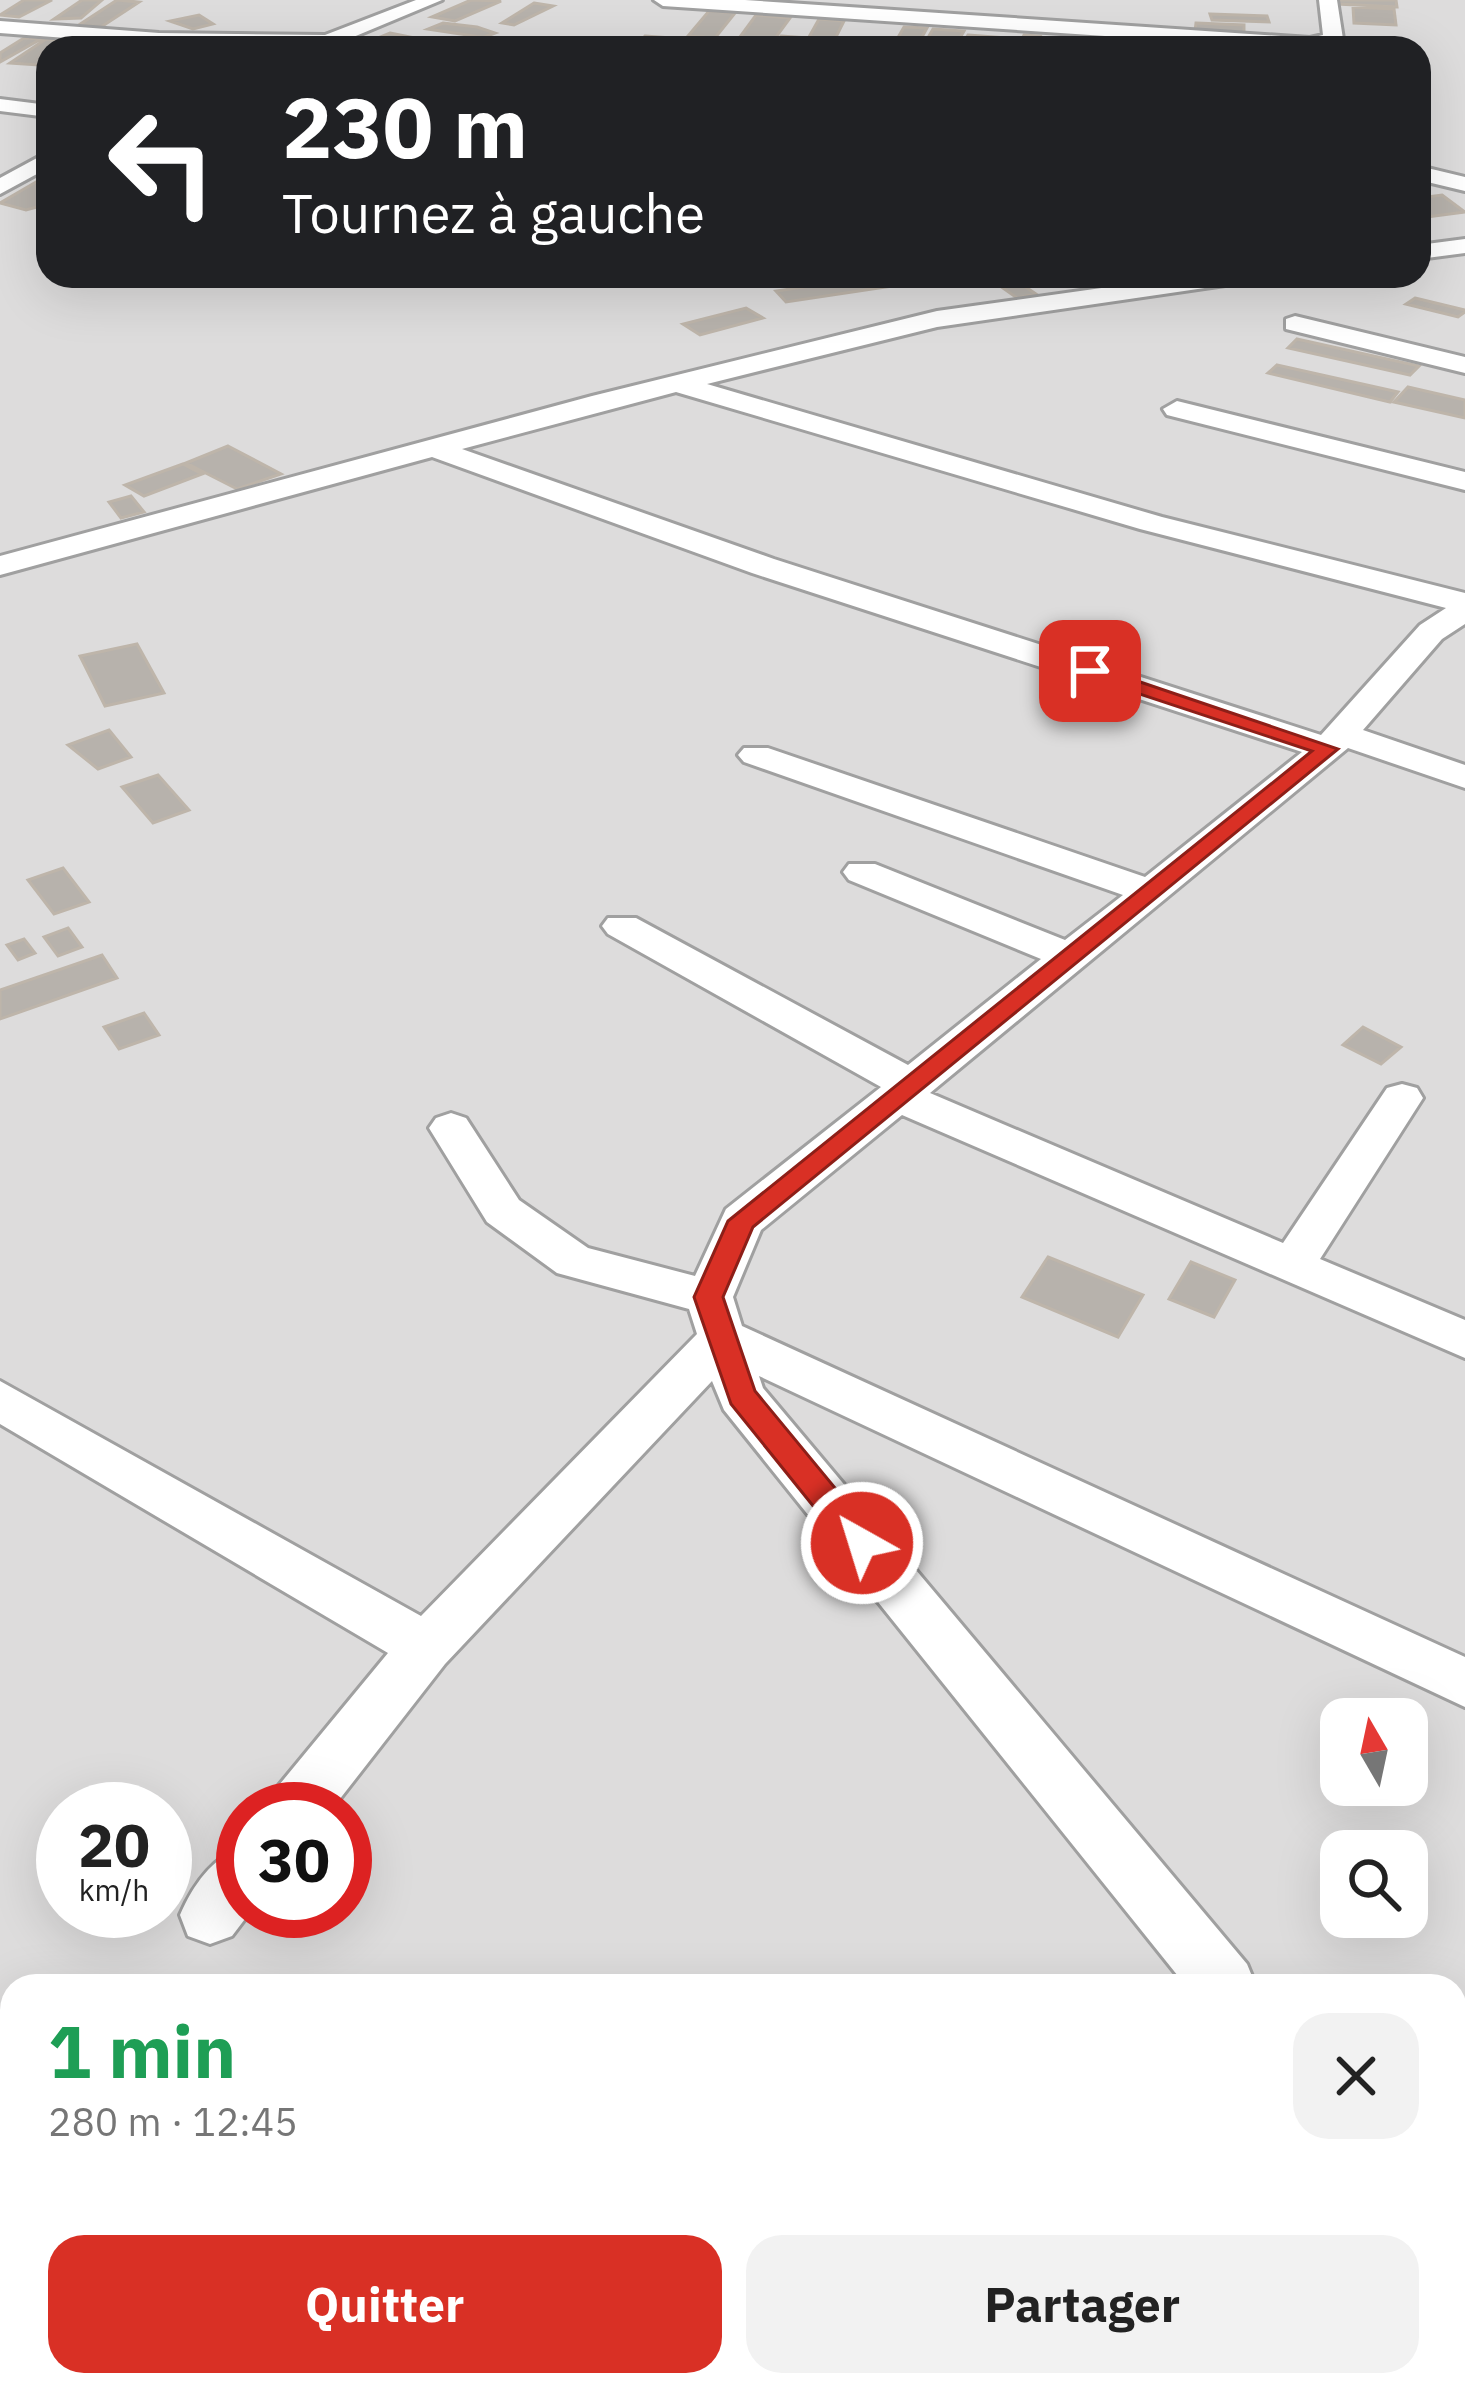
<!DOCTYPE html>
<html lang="fr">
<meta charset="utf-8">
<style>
:root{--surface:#fff;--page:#f2f2f2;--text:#222;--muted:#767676;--accent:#d93025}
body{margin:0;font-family:"IBM Plex Sans",sans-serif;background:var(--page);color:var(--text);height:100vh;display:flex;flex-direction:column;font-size:45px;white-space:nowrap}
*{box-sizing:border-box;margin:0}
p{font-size:39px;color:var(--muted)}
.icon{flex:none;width:66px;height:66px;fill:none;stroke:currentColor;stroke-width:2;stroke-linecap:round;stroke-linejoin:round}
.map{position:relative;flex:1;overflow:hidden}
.drawer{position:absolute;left:0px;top:1974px;width:1467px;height:423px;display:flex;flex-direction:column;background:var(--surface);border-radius:36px 36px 0 0;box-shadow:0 12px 48px #0002}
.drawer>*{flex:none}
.top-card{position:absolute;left:36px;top:36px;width:1395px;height:252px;border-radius:36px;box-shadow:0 12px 48px #0002;background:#202124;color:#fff;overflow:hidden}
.needle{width:78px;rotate:351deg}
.controls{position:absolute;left:1320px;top:1698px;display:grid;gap:24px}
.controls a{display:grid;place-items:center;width:108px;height:108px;border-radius:24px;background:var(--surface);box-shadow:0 12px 48px #0002;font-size:60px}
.speed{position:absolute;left:36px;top:1782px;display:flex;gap:24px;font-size:60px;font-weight:700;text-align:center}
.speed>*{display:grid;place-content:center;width:156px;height:156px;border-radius:50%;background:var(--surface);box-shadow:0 12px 48px #0002;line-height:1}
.speed small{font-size:30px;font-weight:400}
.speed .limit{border:18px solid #d22;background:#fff;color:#111}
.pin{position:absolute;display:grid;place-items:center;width:102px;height:102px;color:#fff;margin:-51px;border-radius:24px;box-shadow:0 6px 18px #0006}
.me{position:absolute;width:132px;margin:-66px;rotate:321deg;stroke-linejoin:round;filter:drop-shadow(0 0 9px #0008)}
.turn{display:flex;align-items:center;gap:42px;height:252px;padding:0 48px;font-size:54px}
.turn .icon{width:156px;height:156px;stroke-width:2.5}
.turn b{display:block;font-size:84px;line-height:102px}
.round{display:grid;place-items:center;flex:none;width:126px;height:126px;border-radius:36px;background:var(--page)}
.headline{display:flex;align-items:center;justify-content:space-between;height:204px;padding:0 48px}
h1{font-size:72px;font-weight:700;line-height:90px;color:#1e9e55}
.primary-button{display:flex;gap:24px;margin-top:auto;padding:24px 48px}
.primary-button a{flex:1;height:138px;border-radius:36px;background:var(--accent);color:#fff;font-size:48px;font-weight:700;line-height:138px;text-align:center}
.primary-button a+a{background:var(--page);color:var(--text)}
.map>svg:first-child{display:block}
</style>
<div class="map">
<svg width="1465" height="2395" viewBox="0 0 1465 2395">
<rect width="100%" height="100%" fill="#eeece6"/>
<path fill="#dddcdc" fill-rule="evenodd" d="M0 0H1465V2395L0 2391ZM48 48H1419V276H48ZM1341 1719H1407V1785H1341ZM63 1809H165V1911H63ZM243 1809H345V1911H243ZM1341 1851H1407V1917H1341ZM12 1986H1455V2385H12Z"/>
<path fill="#b7b2ac" stroke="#beb5aa" stroke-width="3" d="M24 0H52L19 17 0 15Z
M82 0H102L81 18 54 19Z
M117 0 139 2 101 27 79 25Z
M471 0 501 1 455 21 432 17Z
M1337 0H1396L1397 7 1337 4Z
M534 3 553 6 514 25 502 23Z
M1353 7 1394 9 1396 25 1354 23Z
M709 11 735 13 715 38 688 36Z
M1210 14 1267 16 1269 22 1212 20Z
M199 15 213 24 193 29 170 21Z
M756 15 790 18 771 44 737 41Z
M819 19 844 21 835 39 809 37Z
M443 23 477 27 495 33 487 36 540 46 428 29Z
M1196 23 1244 25V34L1195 31Z
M904 27 927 28 916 48H892Z
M933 29 964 31 954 48H922Z
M390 33 459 47 412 48 373 40Z
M968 35 1008 38 1002 48H969L962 45Z
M1024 35 1040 36 1037 41 1073 44 1031 48 1019 45Z
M645 36 765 45H637Z
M781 36 836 40 830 48 774 45Z
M24 38 41 39 0 62V53Z
M46 39 74 41 48 48V59L39 65 10 63Z
M36 182 48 185V204L26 210 0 203Z
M1442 195 1465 212 1419 218V198Z
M879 276H959L786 302 776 291Z
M1009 276 1036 294 1017 298 990 279Z
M1415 298 1465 310V312L1458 317 1406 304Z
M746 308 763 318 700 335 683 324Z
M1297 339 1419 366 1410 375 1288 348Z
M1277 365 1398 392 1390 402 1268 373Z
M1408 387 1465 400V418L1394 402Z
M228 446 281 474 237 489 186 463Z
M183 464 202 474 144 496 125 485Z
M131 496 144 512 121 518 109 502Z
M137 644 164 693 105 706 80 656Z
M109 730 131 757 98 769 68 745Z
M158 775 189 810 153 823 122 787Z
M63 868 89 902 54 914 28 880Z
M68 928 82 947 58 956 44 937Z
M24 939 35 953 18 960 7 945Z
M102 955 117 978 0 1019V990Z
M144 1013 159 1035 119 1049 104 1027Z
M1363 1027 1401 1047 1381 1064 1343 1045Z
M1048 1257 1143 1295 1118 1337 1022 1297Z
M1191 1262 1235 1280 1214 1317 1169 1299Z
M1113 2385H1155L1168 2395H1108Z"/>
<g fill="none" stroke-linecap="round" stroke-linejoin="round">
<defs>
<path id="minor" d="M416 0H442L327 48 159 45 0 33V21L159 33 325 35Z
M654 0H745L1310 38 1323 35 1319 0H1337L1343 39 1318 48H1283L663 6Z
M0 99 48 105V117L0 111Z
M48 152V168L0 194V178Z
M1419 166 1465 177V191L1419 180Z
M1465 239V253L1419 259V245Z
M1187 276H1251L1239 283 937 327 707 384 1162 517 1465 593V624L1442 639 1363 730 1465 765V788L1348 748 930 1093 1283 1243 1387 1088 1402 1084 1417 1088 1423 1098 1320 1259 1465 1320V1358L902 1115 761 1230 733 1297 742 1326 1465 1657V1707L759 1376 763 1388 1247 1964 1256 1986H1186L724 1410 712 1381 445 1664 332 1809H267L275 1790 388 1653 0 1424V1381L421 1616 697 1334 689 1309 557 1273 487 1222 429 1128 436 1118 451 1113 466 1118 519 1200 588 1248 695 1276 726 1209 881 1087 608 934 602 926 608 918H636L908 1065 1041 959 849 880 843 872 849 864H875L1065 940 1123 895 744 762 738 755 744 748H768L1145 877 1302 752 752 573 432 457 0 575V556L592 396 937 311ZM676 392 1140 529 1446 608 1420 625 1321 735 774 559 462 449Z
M1295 316 1465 357V373L1286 329V319Z
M1177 401 1465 472V490L1167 415 1163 409Z
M243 1846V1911H251L232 1936 210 1944 188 1936 180 1915C193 1885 212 1858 243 1846Z
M1455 2233 1465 2237V2313L1455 2309Z"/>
</defs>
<use href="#minor" stroke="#a0a0a0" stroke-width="6"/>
<use href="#minor" fill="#fff" fill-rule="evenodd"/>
</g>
<path fill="#d93025" stroke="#8d1f18" stroke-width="3" d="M1090 665 1338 749 753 1227 723 1297 755 1391 873 1534 878 1543 873 1553H851L731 1404 694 1297 728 1221 1312 751 1082 675V667Z"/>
</svg>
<div class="controls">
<a><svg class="needle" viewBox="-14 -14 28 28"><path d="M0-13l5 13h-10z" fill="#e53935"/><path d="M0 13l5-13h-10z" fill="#767676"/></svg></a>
<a><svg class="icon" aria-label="search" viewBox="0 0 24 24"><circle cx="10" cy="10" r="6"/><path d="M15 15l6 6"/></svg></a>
</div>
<div class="speed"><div>20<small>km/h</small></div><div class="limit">30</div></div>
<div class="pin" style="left:1090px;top:671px;background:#d93025"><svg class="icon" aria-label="arrive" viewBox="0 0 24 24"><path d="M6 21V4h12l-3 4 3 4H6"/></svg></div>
<svg class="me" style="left:862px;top:1543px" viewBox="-20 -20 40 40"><circle r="17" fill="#d93025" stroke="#fff" stroke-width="3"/><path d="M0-11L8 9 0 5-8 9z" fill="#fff"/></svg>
<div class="top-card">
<div class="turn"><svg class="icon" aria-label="left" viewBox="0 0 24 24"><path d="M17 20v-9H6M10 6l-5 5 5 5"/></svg><div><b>230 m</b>Tournez à gauche</div></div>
</div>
<section class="drawer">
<div class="headline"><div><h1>1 min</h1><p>280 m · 12:45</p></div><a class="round"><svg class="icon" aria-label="close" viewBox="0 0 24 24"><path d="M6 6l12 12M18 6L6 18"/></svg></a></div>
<div class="primary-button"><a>Quitter</a><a>Partager</a></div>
</section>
</div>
